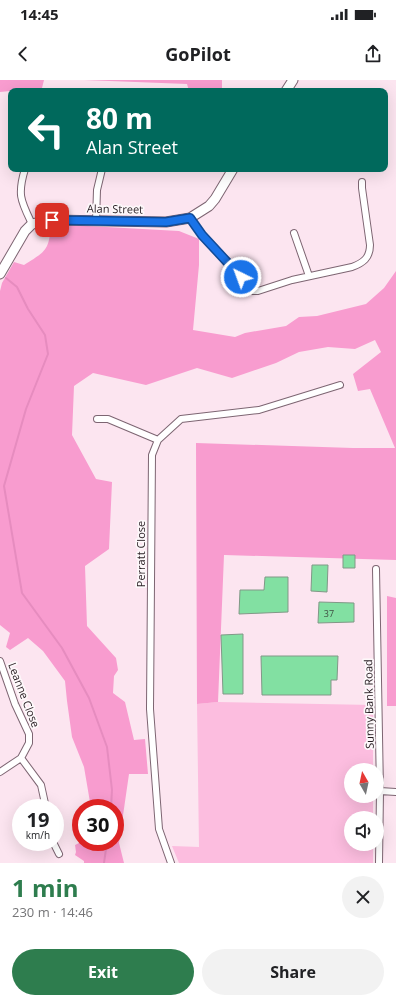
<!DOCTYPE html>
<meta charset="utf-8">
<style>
:root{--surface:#fff;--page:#f2f2f2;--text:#202124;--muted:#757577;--accent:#2e7d4e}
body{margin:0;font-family:"Open Sans",sans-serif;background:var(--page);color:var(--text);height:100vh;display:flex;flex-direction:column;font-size:15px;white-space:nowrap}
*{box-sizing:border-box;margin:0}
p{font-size:13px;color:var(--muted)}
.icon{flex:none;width:22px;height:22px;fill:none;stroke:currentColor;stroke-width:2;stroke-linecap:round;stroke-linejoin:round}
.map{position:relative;height:783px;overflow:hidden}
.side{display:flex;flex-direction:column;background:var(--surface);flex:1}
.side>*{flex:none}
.hud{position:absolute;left:8px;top:8px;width:380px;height:84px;border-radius:8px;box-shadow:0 4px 16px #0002;background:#00695c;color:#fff;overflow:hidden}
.needle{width:26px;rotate:351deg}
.fabs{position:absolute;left:344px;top:683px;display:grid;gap:8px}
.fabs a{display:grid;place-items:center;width:40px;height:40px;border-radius:50%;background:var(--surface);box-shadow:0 4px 16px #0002;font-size:20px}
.speed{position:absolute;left:12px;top:719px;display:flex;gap:8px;font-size:20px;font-weight:700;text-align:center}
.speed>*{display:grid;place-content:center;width:52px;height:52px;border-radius:50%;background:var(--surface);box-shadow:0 4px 16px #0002;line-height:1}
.speed small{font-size:10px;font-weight:400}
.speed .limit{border:6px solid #d22;background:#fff;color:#111}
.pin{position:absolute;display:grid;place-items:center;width:34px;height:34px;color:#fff;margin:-17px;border-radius:8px;box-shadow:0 2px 6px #0006}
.me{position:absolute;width:44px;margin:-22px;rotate:318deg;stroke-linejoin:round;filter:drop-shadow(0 0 3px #0008)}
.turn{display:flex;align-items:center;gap:14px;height:84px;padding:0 12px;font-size:18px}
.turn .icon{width:52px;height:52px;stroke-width:2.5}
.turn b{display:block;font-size:28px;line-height:34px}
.round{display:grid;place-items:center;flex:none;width:42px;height:42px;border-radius:21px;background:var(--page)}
.summary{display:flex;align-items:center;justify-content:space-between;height:68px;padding:0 12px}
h1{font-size:24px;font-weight:700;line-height:30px;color:var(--accent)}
.cta{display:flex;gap:8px;margin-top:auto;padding:8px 12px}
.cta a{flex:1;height:46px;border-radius:24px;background:var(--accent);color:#fff;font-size:16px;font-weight:700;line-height:46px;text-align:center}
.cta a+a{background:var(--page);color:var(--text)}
.status{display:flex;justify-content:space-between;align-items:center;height:28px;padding:0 20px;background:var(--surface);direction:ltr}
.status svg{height:11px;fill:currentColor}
header{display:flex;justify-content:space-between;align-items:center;height:52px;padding:0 12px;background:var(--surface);font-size:18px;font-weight:700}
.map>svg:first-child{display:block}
</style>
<div class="status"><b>14:45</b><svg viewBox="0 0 49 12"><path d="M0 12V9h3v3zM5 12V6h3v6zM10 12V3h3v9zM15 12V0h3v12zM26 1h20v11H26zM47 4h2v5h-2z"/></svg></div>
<header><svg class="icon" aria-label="back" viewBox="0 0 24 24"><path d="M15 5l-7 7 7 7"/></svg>GoPilot<svg class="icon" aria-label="share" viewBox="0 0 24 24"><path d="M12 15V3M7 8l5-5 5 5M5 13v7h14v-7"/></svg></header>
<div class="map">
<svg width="396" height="783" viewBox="0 0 396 783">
<rect width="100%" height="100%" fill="#fce5f0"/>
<path fill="#fcbddf" d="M218 622 373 625V690H351V716H373V738H351V764H373V783H179L172 766 199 767 197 624Z"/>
<path fill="#f89ccf" d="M0 0H44L42 8 0 12Z
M84 0H222V11H189L187 4Z
M51 144 179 151 199 159V185L193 250 235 257 245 253 286 246 299 237 317 236 366 224 384 208 396 191V480L224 475 218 622 197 624 196 363 353 368H395L370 309 358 311 353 294 381 272 375 260 355 269 328 267 299 272 276 283 232 298 197 288 146 305 93 293 74 306 72 355 96 399 112 402 109 469 85 486 87 546 116 578 118 590 114 596 113 613 125 622 134 660 145 659 148 694H129L119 763 124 783H84V781L75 775 76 772 75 765 81 762H115V728H91L84 687 72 657 67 621 65 601 43 571 28 558 10 570 6 567 10 553 0 545V211L2 203 14 182 24 185C46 171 49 171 51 144Z
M387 516 396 518V626H387Z"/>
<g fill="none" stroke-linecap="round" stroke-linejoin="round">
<path stroke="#e68cbf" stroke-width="2" d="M6 198 17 207 28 229 45 255 48 274 26 329 4 406 22 513 62 568 89 618 107 667 112 710 111 728
M104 783 107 762"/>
</g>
<path fill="#82e0a2" stroke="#819887" d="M343 475H355V488H343Z
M312 485H328L327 512 311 511Z
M265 497H288V532L239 534 240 510H264Z
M319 522 354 523V542L318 543Z
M243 554V614H223L221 555Z
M261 576H338L337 600H331V615H262Z"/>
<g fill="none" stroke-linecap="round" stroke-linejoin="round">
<defs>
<path id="street" d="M25 89C17 115 21 121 32 144
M190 138 202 155 237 192 250 210 253 211H258L292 200 352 187C363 183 370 178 370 165L362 108V102
M96 141 97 110 102 89
M294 153 309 196
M97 339H108L158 360
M376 489 380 711 379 783
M0 581 15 624 29 654V663L21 678 0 692
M21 678 41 705 46 728
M380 711 396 712
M53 762 59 774
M171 783 159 749 150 629 152 375 158 360 181 339 259 330 340 305"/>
<path id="secondary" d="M286 11 293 0
M0 194 25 151 32 144 52 140 166 142 190 138 209 126 215 119 233 89"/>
</defs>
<use href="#street" stroke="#7d6572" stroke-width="8"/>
<use href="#secondary" stroke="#7d6572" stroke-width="11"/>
<use href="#street" stroke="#fff" stroke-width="6"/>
<use href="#secondary" stroke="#fff" stroke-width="9"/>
</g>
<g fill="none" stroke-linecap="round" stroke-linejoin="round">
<defs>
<path id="route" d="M52 140 166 142 190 138 202 155 241 197"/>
</defs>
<use href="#route" stroke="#114b97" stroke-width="10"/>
<use href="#route" stroke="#1a73e8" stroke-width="7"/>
</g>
<g text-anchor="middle" stroke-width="3.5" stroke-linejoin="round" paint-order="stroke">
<g font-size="9" fill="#3e4e42">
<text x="329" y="537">37</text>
</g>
<g font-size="11" fill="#271d22" stroke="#fdf8fa">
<text transform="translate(115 129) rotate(1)" y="4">Alan Street</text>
<text transform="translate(141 474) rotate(-90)" y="4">Perratt Close</text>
<text transform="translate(24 615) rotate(69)" y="4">Leanne Close</text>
<text transform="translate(369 624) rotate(-91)" y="4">Sunny Bank Road</text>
</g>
</g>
</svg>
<div class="fabs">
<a><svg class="needle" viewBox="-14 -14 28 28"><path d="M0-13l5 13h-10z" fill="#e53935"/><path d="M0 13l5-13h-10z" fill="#757577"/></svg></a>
<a><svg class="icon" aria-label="sound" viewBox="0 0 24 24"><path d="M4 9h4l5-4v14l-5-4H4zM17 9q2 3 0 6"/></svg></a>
</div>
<div class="speed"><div>19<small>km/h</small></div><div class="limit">30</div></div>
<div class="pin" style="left:52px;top:140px;background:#d93025"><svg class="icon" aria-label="arrive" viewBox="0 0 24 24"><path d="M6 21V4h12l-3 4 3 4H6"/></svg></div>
<svg class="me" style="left:241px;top:197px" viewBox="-20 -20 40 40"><circle r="17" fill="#1a73e8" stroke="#fff" stroke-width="3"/><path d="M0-11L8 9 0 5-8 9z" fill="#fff"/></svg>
<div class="hud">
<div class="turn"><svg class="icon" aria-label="left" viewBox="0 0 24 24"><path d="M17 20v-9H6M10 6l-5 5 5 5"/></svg><div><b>80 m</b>Alan Street</div></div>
</div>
</div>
<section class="side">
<div class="summary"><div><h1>1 min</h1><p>230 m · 14:46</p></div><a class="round"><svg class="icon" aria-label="close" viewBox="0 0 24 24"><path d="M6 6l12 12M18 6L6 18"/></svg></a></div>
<div class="cta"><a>Exit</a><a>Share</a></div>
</section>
